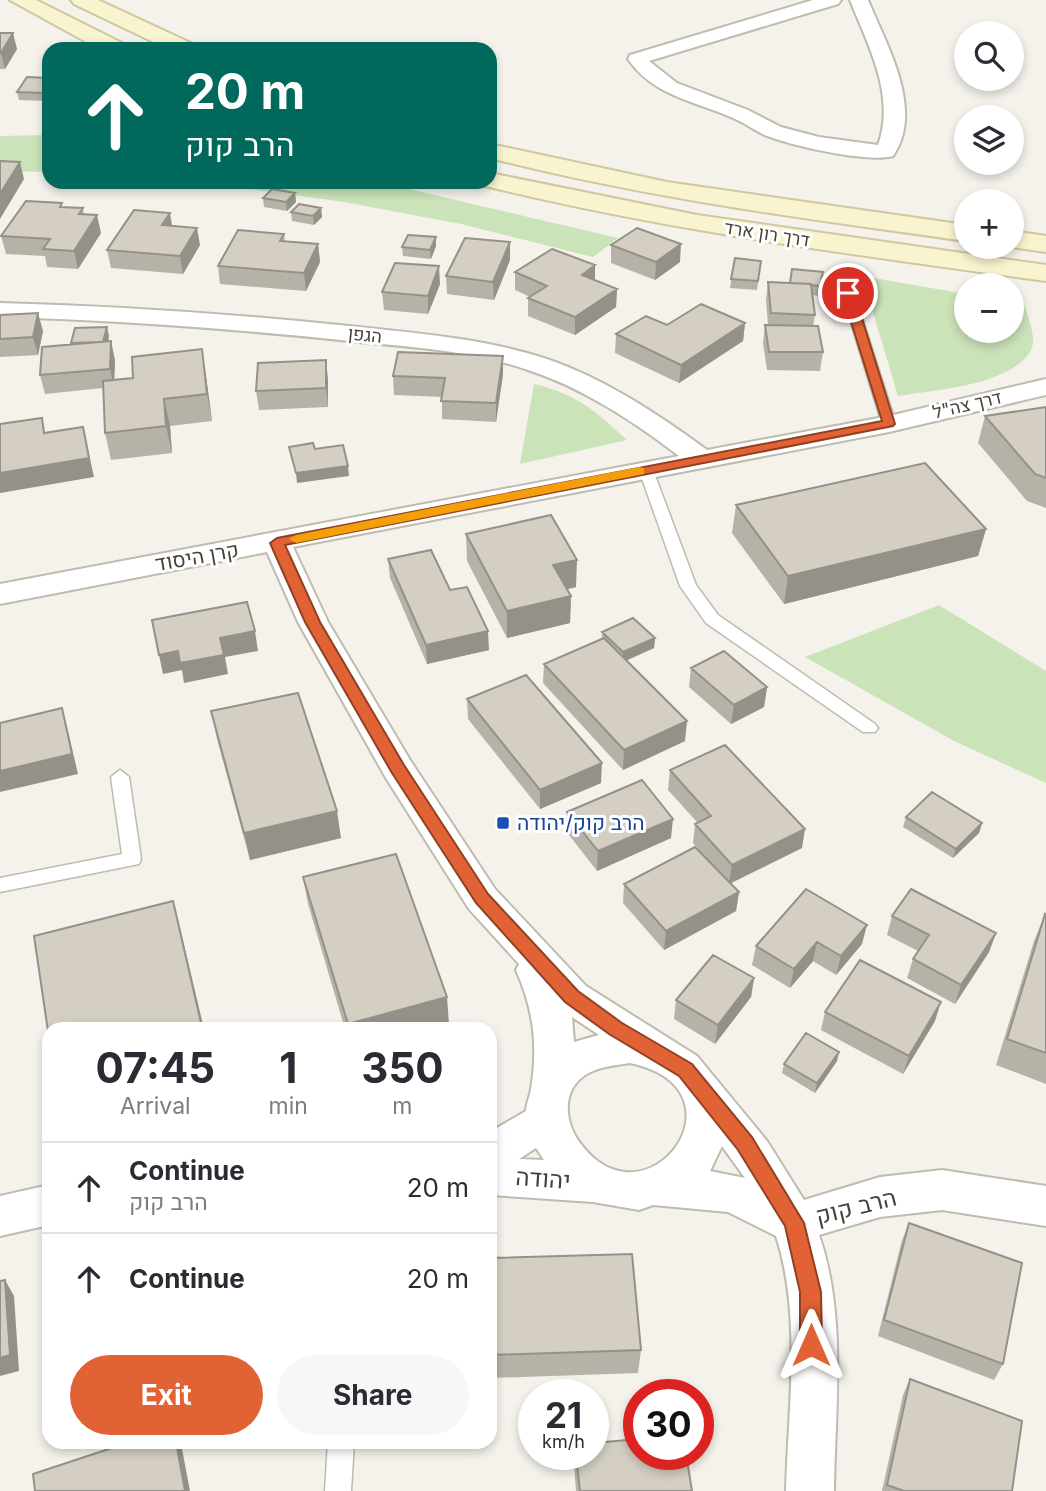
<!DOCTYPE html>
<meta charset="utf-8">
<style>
:root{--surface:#fff;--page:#f7f7f7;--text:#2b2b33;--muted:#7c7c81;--line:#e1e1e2;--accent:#e16335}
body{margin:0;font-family:Inter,Heebo,sans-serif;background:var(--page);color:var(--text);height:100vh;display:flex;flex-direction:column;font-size:26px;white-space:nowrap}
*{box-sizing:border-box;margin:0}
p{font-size:23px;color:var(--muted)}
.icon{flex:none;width:38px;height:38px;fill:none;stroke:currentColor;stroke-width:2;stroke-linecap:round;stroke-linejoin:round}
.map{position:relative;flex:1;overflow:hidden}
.panel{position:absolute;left:42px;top:1022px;width:455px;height:427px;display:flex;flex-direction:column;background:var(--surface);border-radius:21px;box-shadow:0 4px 10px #0003}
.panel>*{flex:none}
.hud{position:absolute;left:42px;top:42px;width:455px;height:147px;border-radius:21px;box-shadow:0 4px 10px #0003;background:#00695c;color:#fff;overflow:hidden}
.fabs{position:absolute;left:954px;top:21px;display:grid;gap:14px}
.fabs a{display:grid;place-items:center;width:70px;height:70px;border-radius:50%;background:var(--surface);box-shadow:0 4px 10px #0003;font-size:35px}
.speed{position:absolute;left:518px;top:1379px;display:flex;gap:14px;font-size:35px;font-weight:700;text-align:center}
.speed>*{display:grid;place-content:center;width:91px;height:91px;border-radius:50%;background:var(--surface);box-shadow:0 4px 10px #0003;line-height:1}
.speed small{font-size:18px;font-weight:400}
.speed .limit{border:10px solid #d22;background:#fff;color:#111}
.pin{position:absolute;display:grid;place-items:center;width:60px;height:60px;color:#fff;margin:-30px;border:4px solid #fff;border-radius:50%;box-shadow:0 2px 7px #0007}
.me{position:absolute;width:77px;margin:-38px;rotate:0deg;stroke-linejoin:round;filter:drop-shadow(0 0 5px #0008)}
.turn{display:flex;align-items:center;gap:24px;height:147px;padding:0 28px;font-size:32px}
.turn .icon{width:91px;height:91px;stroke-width:2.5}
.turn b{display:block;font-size:49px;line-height:60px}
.eta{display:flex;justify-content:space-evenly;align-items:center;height:119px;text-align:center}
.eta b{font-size:42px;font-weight:700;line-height:49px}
.action{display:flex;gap:14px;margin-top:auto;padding:14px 28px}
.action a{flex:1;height:80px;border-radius:42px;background:var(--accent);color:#fff;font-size:28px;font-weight:700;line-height:80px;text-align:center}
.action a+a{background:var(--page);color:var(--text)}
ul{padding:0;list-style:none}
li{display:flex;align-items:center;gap:21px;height:91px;padding:0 28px;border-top:2px solid var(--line)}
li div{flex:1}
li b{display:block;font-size:26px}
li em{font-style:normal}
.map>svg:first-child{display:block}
</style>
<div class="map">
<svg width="1046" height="1491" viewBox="0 0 1046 1491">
<rect width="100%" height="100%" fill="#f4f2eb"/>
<path fill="#cbe3b9" d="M49 135V172L0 171V136Z
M201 182H379L618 238 593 257 461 224 344 202Z
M862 276 966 294V331H1012V302L1024 304C1028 318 1038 339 1030 352 1008 386 935 390 898 396Z
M534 384C579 395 594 410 627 440L520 464Z
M939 605 1046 671V783L954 741 805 657Z"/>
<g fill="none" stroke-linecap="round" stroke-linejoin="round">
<defs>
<path id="service" d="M848 289 854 293 896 424 894 427H884L882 424 842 293Z
M646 466 653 470 696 585 718 615 875 724 878 728 875 732H863L706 623 680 586 639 470Z
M120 770 129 777 141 859 139 864 0 892V878L122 854 111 777Z
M328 1442H354L351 1491H325Z"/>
<path id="minor" d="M813 0H841L838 4 649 61 677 83 748 110 781 127 819 137 878 145C896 96 868 45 850 0H868C886 44 925 110 893 156 867 163 793 146 767 136 755 131 745 123 733 118 695 101 653 96 628 59L630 55Z
M0 303C117 306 233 314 349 326 415 333 483 338 547 359 605 379 658 414 707 450L889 416 1046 379V395L889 432 293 547 328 622 410 760 495 889 586 986 697 1056 767 1141 804 1200 880 1177 942 1170 1046 1186V1226L942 1210 880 1217 819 1235C847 1315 835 1408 834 1491H786C788 1409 802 1316 776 1236L728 1212 653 1205 639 1210 593 1202 490 1195V1132L526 1111C526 1104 530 1097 531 1089 538 1047 534 1010 516 970L519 964 469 909 386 778 298 622 267 552 0 604V584L679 456C633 421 583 388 528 370 470 350 409 347 350 341 233 329 117 320 0 317ZM572 1017 599 1035 574 1042ZM630 1063C753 1089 647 1233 580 1143 562 1119 562 1084 593 1071 604 1066 618 1065 630 1063ZM722 1146 745 1178 710 1171ZM536 1148 544 1160 519 1159Z
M49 1185V1225L0 1236V1196Z"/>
<path id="secondary" d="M10 0H36L124 44 127 49H99Z
M71 0H98L193 44 196 49H168L74 4Z
M490 144 667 182 966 225V241C806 219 647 198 490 158Z
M490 173 697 215 1046 265V281C857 255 667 231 481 185L479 182H490Z
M1012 231 1046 236V252L1011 247Z"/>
</defs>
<use href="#service" stroke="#bebbaf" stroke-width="3"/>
<use href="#minor" stroke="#bebbaf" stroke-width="4"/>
<use href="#secondary" stroke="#cec7a0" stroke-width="4"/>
<use href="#service" fill="#fff" fill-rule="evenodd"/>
<use href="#minor" fill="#fff" fill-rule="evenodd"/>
<use href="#secondary" fill="#f9f4d0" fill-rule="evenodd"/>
</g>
<path fill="#b6b2a7" d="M0 33 17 49 5 69H0Z
M49 78V97L47 101 19 100 17 92Z
M295 193 296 202 287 211 264 207 263 198Z
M62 207 83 208 84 215 101 233 78 269 47 267 45 256 6 254 1 236Z
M321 208 322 217 314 225 292 221 291 212Z
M172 226 200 245 183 274 111 268 107 250Z
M284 234 285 242 318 244 320 262 306 291 220 284 218 266Z
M436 237V246L431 259 403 256 402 247Z
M510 242V260L494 300 447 294 446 276Z
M611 245 680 262 655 280 611 263Z
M735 258 761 261 757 290 730 288Z
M595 265V280L617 289 616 307 575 335 528 316V298L530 297 515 290V272Z
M823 272 819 296 812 295 815 315 813 326 823 352 820 371 767 370 763 343 765 325H768L766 300 768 282 790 283Z
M440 284 428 314 384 310 382 292Z
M0 315 43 331 38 355 0 357Z
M745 323 743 341 679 383 615 353 616 334 667 325Z
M109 336 108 342 115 360 114 380 206 376 212 421 170 426 172 453 111 460 105 433 103 388 45 394 40 375 71 345V343Z
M503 374 496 422 442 419V397L394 395 393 376Z
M328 379V407L259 410 256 391Z
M1046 407V508L1027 501 978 443 985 416Z
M736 505 986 529 978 556 784 604 732 533Z
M466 534 576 587 567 589 571 596 570 623 507 638 467 561Z
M388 559 489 650 427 664 390 578Z
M602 632 655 638 654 648 627 660 685 741 623 770 543 683 544 664 602 639Z
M691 668 767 687 764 707 731 724 689 687Z
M467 699 601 783 540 809 468 719Z
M211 711 341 838 250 860 217 739Z
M670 770 802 848 731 883 739 892 736 911 664 950 623 903 624 884 701 853 693 843 695 824 697 822 668 790Z
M567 812 671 838 597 871 566 831Z
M906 817 982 823 979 833 953 858 903 827Z
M303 877 449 1024 429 1029H345L308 904Z
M806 889 862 944 836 975 813 961 790 988 752 965 756 946Z
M1045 914 1046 915V1084L996 1065 1034 941Z
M892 916 996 933 989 952 955 1004 907 978 913 959 918 951 887 935Z
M754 978 751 997 715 1044 674 1019 676 1000Z
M825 1012 935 1021 903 1074 821 1030Z
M837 1061 815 1093 782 1073 784 1064Z
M909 1223 1003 1364 994 1380 878 1336 902 1240Z
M490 1258 641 1350 638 1373 490 1378Z
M910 1379 1012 1491H882L903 1395Z
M574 1454H593L692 1491H576L574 1466Z"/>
<path fill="#949188" d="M13 33 17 49 5 69 1 53Z
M49 86V97L47 101 45 93Z
M20 162 24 179 0 219V194Z
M295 193 296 202 287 211 286 202Z
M321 208 322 217 314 225 313 216Z
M170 213 173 231 162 225Z
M97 215 101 233 78 269 74 251Z
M197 228 200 245 183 274 180 256Z
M436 237V246L431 259 430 250Z
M510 242V260L494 300 493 282Z
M318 244 320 262 306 291 304 273Z
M681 244 680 262 655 280 656 262Z
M595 265V283L582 275Z
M439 266 440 284 428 314V296Z
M617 289 616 307 575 335V317Z
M38 313 43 331 38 355 33 337Z
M745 323 743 341 679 383 681 365Z
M107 327 109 336 106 352 103 342Z
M111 341 115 360 114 387 110 369Z
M202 349 206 376 212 421 207 394Z
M503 356V374L496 422V403Z
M326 360 328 379V407L326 388Z
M164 399 170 426 172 453 166 426Z
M83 427 94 477 0 493V473Z
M348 466 349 476 297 483 296 473Z
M986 529 978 556 784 604 788 576Z
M577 560 576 587 552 593 553 565Z
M571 596 570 623 507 638V611Z
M255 631 258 651 225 657 228 674 184 683 182 670 163 674 159 655 178 651 220 638Z
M488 631 489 650 427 664 426 645Z
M655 638 654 648 623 662V652Z
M767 687 764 707 731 724 734 705Z
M62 708 67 727 78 774 0 792V771Z
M687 721 685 741 623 770 624 750Z
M602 763 601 783 540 809V790Z
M337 811 341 838 250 860 244 833Z
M673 819 671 838 597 871 598 851Z
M982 823 979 833 953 858 956 849Z
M805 829 802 848 729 884 732 865Z
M739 892 736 911 664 950 666 931Z
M173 901 180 928 204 1029H178Z
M867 925 862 944 836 975 841 956Z
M996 933 989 952 955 1004 961 985Z
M817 942 813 961 790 988 794 969Z
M754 978 751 997 715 1044 718 1025Z
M447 997 449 1024 429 1029H349L348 1024Z
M941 1002 935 1021 903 1074 909 1056Z
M839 1052 837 1061 815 1093 817 1083Z
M5 1280 14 1296 19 1371 0 1376V1358Z
M176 1442H179L182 1449 190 1491H185Z"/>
<path fill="#d4cfc2" stroke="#949188" stroke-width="2" d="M0 33H13L1 53H0Z
M27 77 49 78V86L45 93 17 92Z
M0 161 20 162 0 194Z
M272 189 295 193 286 202 263 198Z
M26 201 62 203 60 207 83 208 79 214 97 215 74 251 43 249 50 239 1 236Z
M299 204 321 208 313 216 291 212Z
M134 210 170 213 162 225 197 228 180 256 107 250Z
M637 228 681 244 656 262 611 245Z
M238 230 284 234 280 241 318 244 304 273 218 266Z
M408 235 436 237 430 250 402 247Z
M465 238 510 242 493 282 446 276Z
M552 249 595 265 582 275 617 289 575 317 528 298 547 286 515 272Z
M735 258 761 261 758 281 731 279Z
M395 263 439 266 428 296 382 292Z
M792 269 823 272 820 286 811 285V284L790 283Z
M768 282 811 284 815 315 771 313Z
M701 304 745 323 681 365 616 334 646 316 667 325Z
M38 313 33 337 0 339V315Z
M765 325 818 326 823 352H769Z
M107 327 103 342 71 343 75 328Z
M111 341 110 369 40 375 42 347Z
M202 349 207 394 164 399 166 426 105 433 103 381 133 378 132 357Z
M398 352 503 356 496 403 441 401 445 378 393 376Z
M326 360V388L256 391 258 363Z
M1046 407V478L1035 474 985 416Z
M42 418 44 433 83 427 89 458 0 473V424Z
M313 443 315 449 343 445 348 466 296 473 289 447Z
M925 463 986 529 788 576 736 505Z
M551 515 577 560 553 565 571 596 507 611 466 534Z
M431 550 450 590 467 587 488 631 426 645 388 559Z
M247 602 255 631 220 638 224 655 180 663 178 651 159 655 152 620Z
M633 618 655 638 623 652 602 632Z
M604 638 687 721 624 750 544 664Z
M724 651 767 687 734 705 691 668Z
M526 675 602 763 540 790 467 699Z
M298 693 337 811 244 833 211 711Z
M62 708 72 754 0 771V723Z
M725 745 805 829 732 865 695 824 711 816 670 770Z
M642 780 673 819 598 851 567 812Z
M932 792 982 823 956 849 906 817Z
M695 847 739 892 666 931 624 884Z
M396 854 447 997 348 1024 303 877Z
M806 889 867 925 841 956 817 942 794 969 756 946Z
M911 889 996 933 961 985 913 959 929 935 892 916Z
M173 901 201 1023 178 1029H49V1038L34 936Z
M1045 914 1046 915V1053L1007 1039Z
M713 955 754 978 718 1025 676 1000Z
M860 960 941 1002 909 1056 825 1012Z
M806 1033 839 1052 817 1083 784 1064Z
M909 1223 1022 1263 1003 1364 884 1320Z
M632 1254 641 1350 490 1355V1258Z
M5 1280 10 1355 0 1358V1281Z
M910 1379 1022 1421 1012 1491H904L887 1485Z
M639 1439V1454H686L692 1491H580L576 1454H593V1443Z
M130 1442H176L185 1491H35L33 1474Z"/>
<path fill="#e16335" stroke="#924022" stroke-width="2" d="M848 289 854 293 895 424 893 426 285 545 320 622 404 765 488 894 578 991 622 1023 692 1064 752 1137 804 1223 821 1292 822 1345 818 1352 811 1356 803 1352 800 1345V1292L785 1226 738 1150 679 1076 609 1034 565 1002 476 903 392 773 305 622 270 543 277 538 882 421 842 293Z"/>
<path fill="#f59e0b" d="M639 467 644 468V474L296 543 289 539 296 535Z"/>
<rect fill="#1a4fb4" stroke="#fff" stroke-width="2.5" x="496" y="816" width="14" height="14" rx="3.5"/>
<g text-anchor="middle" stroke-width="6" stroke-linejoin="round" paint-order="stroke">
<g font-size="18" fill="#47433a" stroke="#fff">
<text transform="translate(767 234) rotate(9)" y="6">דרך רון ארד</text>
<text transform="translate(365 335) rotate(6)" y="6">הגפן</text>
<text transform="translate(967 405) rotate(-13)" y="6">דרך צה"ל</text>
</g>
<g font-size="21" fill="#47433a" stroke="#fff">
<text transform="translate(197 557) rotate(-10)" y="7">קרן היסוד</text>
</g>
<g font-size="21" fill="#164399" stroke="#fff" text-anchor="start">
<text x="517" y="830">הרב קוק/יהודה</text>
</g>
<g font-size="24" fill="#47433a" stroke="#fff">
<text transform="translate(543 1179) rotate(4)" y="8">יהודה</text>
<text transform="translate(856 1207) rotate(-14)" y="8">הרב קוק</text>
</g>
</g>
</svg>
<div class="fabs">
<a><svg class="icon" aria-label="search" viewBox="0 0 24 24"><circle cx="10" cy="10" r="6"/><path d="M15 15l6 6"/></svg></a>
<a><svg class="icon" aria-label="layers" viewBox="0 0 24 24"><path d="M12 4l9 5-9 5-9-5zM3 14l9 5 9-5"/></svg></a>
<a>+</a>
<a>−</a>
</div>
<div class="speed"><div>21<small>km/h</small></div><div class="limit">30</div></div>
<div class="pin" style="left:848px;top:293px;background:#d93025"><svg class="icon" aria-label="arrive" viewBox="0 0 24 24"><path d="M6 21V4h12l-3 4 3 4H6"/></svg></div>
<svg class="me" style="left:811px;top:1345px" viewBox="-20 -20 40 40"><path d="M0-17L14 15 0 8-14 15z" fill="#e16335" stroke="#fff" stroke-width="4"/></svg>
<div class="hud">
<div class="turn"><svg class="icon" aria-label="ahead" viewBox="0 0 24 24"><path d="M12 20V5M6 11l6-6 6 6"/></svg><div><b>20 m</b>הרב קוק</div></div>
</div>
<section class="panel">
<div class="eta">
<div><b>07:45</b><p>Arrival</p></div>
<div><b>1</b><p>min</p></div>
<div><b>350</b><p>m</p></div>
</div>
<ul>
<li><svg class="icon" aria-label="ahead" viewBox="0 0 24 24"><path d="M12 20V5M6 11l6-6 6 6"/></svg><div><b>Continue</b><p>הרב קוק</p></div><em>20 m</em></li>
<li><svg class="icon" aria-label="ahead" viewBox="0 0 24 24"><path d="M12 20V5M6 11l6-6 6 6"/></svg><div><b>Continue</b></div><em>20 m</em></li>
</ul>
<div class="action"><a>Exit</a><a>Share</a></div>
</section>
</div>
